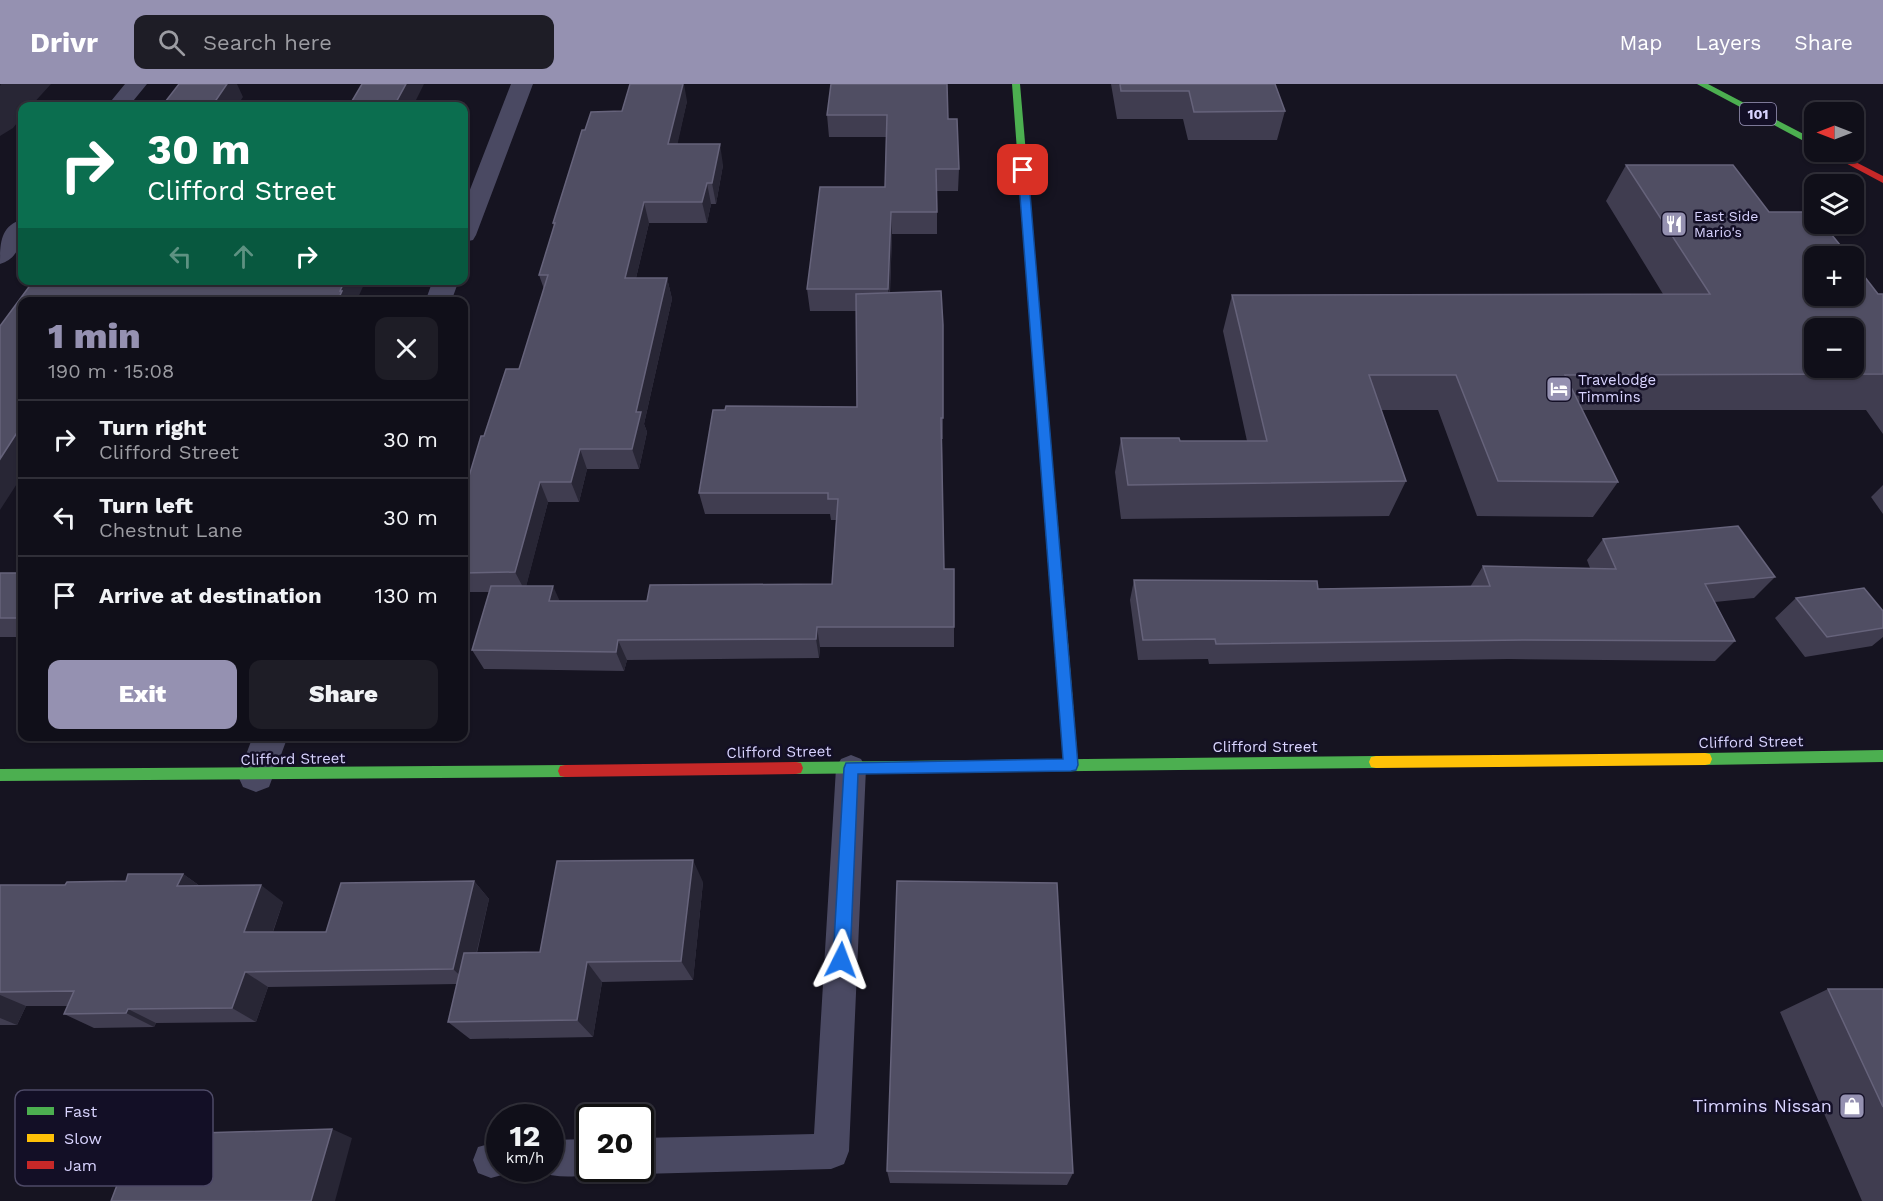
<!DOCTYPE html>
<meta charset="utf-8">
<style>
:root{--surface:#100f19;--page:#1e1d26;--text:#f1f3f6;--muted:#9c9ca2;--line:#302f38;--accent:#9591b1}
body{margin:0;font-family:"Work Sans",sans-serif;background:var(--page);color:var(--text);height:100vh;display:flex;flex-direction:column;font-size:22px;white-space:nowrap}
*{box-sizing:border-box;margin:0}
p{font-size:20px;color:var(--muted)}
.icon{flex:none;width:33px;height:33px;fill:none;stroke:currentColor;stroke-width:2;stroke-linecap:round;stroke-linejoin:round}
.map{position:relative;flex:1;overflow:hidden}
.drawer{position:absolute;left:18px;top:213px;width:450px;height:444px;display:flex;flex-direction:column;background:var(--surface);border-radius:12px;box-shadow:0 2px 4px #0004,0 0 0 2px var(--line)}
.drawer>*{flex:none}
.top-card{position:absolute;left:18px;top:18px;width:450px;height:183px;border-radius:12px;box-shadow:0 2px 4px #0004,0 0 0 2px var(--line);background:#0b6e4f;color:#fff;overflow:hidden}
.needle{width:39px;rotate:270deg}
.controls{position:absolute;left:1804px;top:18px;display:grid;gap:12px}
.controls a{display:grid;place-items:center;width:60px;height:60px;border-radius:12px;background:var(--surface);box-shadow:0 2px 4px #0004,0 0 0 2px var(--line);font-size:30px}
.speed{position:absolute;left:486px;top:1020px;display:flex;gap:12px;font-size:30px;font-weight:700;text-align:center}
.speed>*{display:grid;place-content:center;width:78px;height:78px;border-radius:50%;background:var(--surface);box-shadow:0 2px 4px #0004,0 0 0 2px var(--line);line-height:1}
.speed small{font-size:15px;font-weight:400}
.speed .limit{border:3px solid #111;border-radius:9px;background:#fff;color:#111}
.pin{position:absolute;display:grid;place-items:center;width:51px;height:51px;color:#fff;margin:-26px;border-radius:12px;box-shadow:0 3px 9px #0006}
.me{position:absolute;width:66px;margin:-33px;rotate:3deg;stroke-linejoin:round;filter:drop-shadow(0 0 4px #0008)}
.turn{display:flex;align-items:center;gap:21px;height:126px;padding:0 30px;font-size:27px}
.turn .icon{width:78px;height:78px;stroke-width:2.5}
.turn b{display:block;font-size:42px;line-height:51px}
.lanes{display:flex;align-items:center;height:57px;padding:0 30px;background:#0003;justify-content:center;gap:30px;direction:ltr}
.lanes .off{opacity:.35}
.round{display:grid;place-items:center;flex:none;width:63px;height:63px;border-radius:12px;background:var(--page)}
.headline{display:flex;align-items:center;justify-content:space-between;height:102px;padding:0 30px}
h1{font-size:36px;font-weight:800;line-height:45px;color:var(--accent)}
.primary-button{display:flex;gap:12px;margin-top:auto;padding:12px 30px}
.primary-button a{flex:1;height:69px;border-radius:12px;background:var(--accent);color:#fff;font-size:24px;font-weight:800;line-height:69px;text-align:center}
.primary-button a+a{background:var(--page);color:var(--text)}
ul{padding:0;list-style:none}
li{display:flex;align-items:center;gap:18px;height:78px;padding:0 30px;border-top:2px solid var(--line)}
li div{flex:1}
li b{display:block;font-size:22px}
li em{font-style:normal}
header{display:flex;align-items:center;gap:36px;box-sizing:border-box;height:84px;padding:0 30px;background:var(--accent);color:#fff}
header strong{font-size:28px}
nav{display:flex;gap:33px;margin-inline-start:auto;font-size:21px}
.search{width:420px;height:54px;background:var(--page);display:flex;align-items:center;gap:15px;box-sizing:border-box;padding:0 21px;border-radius:12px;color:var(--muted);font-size:22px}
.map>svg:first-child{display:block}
</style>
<header>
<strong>Drivr</strong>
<div class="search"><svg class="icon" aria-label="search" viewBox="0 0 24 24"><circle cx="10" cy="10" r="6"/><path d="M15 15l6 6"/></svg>Search here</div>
<nav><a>Map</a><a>Layers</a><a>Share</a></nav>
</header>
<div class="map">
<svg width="1883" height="1117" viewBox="0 0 1883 1117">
<rect width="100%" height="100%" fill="#161421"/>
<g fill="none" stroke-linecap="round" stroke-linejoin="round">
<path fill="#4a4962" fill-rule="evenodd" d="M851 671 861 675 866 684 849 1067 844 1080 831 1085 640 1090 627 1085 640 1084V1054L814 1050 836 684 841 675Z
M590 1055V1084L603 1086C583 1094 557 1095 537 1087L536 1084H550V1056Z
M500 1057V1084H514L513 1088 491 1094 478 1089 473 1076 478 1063Z"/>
<path fill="#4a4962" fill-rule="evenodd" d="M125 0H147L129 22H107Z
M511 0H533L476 151 473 156 464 158V121Z
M22 136C24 154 20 174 0 180 0 161 0 141 22 136Z
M433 196H459L451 218H425Z
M253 652H288L269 703 256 708 243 703 238 692Z"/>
<path fill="#4caf50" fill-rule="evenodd" d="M1012 0H1020L1067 546 1065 550H1055L1053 546Z
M1697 0H1708L1815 56V63Z
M1883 666V678L1705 681 1700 680 1698 675 1700 670 1705 669Z
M1376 672 1381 673 1383 678 1381 683 1376 684 796 690 791 689 789 684 791 679 796 678Z
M565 681 570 682 572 687 570 692 565 693 0 697V685Z"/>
<path fill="#ffc107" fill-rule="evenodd" d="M1060 541 1065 542 1067 546 1078 681 1076 686 1071 687 1066 686 1064 681 1053 546 1055 542Z
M1705 669 1710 670 1712 675 1710 680 1705 681 1376 684 1371 683 1369 678 1371 673 1376 672Z"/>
<path fill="#c62828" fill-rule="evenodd" d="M1825 68H1836L1883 92V99Z
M796 678 801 679 803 684 801 689 796 690 565 693 560 692 558 687 560 682 565 681Z"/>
</g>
<path fill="#403d50" d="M831 0 948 35 959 85 958 107H937V150H892L890 209 943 241V355H942L944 485 954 543V563H820L819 574 627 576 624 587 484 585 472 566 489 508H464V409L519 285 544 205 539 191 554 142 553 139 585 46 622 27 687 17 677 60 723 81 716 120H711L707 139H649L636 194H667L672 215 644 340 647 348 639 385H587L579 418H548L526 502 560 517H647L832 500 836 436H831L830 430H705L699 409 857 323 856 227H810L807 205 885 103 886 53H829L827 31Z
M1111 0H1275L1285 27 1277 56H1188L1183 35H1117Z
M1626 81 1769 128 1878 210H1883V350L1866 326H1582L1618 398 1593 433 1477 432 1438 326H1381L1406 397 1389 432 1121 435 1115 388 1121 354 1180 357H1247L1223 247 1232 211 1663 210 1606 117Z
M1883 401V430L1871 413Z
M1603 455 1775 493 1754 514 1715 518 1735 557 1715 577 1508 575 1209 580 1208 575 1138 576 1130 516 1134 496 1318 505 1470 503 1483 482 1590 484 1587 476Z
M22 487V553H0V489H22Z
M1796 514 1883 527V553L1872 562 1805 573 1775 534Z
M183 790 200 802 283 818 273 848H326L474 797 489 815 477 869 540 868 703 798 693 896 602 898 593 953 470 955 448 938 457 900 268 903 256 938 156 939 154 943 94 944 64 930 68 922H26L17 941H0V801H65L126 797Z
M1828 905H1883V1117H1862L1780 928Z
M887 1087 1073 1089 1067 1101 890 1099Z"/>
<path fill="#282635" d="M1 0H51L31 22H22V33L13 44 0 52V2Z
M227 0H237L243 13 237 22H212Z
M406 0H424L413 22H394Z
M683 0H684L687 17 673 81 668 60Z
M720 60 723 81 716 120 712 99Z
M707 99 711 120 707 139 702 118Z
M644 118 649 139 631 215 625 194Z
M891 128 892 150 889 227 888 205Z
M667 194 672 215 644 340 647 348 639 385 632 365 636 328Z
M345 196H366L356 218H337L340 207Z
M22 341V392L0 426V375Z
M580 365 587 385 579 418 571 398Z
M540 398 548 418 525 507 515 488Z
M553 502 562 522 549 517Z
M817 543 820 563 819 574 816 555Z
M618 556 627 576 624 587 616 568Z
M693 776 703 798 693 896 681 877Z
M183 790 207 807 177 802Z
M474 797 489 815 469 900 453 885Z
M261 801 283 818 267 864 244 848Z
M587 878 602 898 593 953 577 936Z
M245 888 268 903 256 938 232 924Z
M0 911 26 922 17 941 0 934Z
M128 925 156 939 154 943 126 929Z
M332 1045 352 1054 335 1117H311Z"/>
<path fill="#504e63" stroke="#66637b" stroke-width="1.5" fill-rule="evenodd" d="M179 0H227L212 22H162Z
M362 0H406L394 22H349Z
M630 0H683L668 60H720L712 99H707L702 118H644L625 194H667L636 328H641L632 365H580L571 398H540L515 488 464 489V409L481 352H484L506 285H519L548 191H539L555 139H553L582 46H585L591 28 622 27Z
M831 0H947L948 35H957L959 85H936L937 128H891L888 205H807L820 103H885L887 31H827Z
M1120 0H1275L1285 27 1194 28 1189 7H1121Z
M1626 81H1733L1769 128H1814L1815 129V140H1823L1849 172H1815V212H1854V179L1878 210H1883V290L1565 291 1618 398 1498 397 1456 291H1369L1406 397 1128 401 1121 354H1179L1180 357H1267L1232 211 1710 210ZM1815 244H1854V284H1815Z
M34 196H345L340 207H342L337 218H22V341L0 375V242Z
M941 207 943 241V334H941L944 485H954V543H817L816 555 618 556 616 568 472 566 491 502H553L549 517H647L650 501 832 500 838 415H828V409H699L713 326H725L726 322 857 323 856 210Z
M1738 442 1775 493 1705 500 1735 557 1523 556 1216 560 1215 555 1143 556 1134 496 1317 497 1318 505 1490 502 1483 482 1616 485 1603 455Z
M22 487V534H0V489H22Z
M1864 504 1883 527V544L1827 553 1796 514Z
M693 776 681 877 587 878 577 936 448 938 464 869 540 868 557 777Z
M128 790H183L177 802 261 801 244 848H326L341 799 474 797 453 885 245 888 232 924 128 925 126 929 64 930 74 907 0 908V801H65L67 798 126 797Z
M897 797 1057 799 1073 1089 887 1087Z
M1828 905H1883V1023Z
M332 1045 311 1117H111L136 1051Z"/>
<path fill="#1a73e8" stroke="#114b97" stroke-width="1.5" d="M1023 83 1028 86 1078 681 1076 686 1071 687 858 690 850 876 847 881 841 884 836 881 833 876 844 684 846 679 1063 675 1018 86Z"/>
<defs>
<symbol id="restaurant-square" viewBox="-11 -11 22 22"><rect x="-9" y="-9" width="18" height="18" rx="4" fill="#9591b1" stroke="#130f26"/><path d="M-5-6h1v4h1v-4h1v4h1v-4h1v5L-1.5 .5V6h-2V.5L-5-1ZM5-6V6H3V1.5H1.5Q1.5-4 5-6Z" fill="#fff"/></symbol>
<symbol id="hotel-square" viewBox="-11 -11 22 22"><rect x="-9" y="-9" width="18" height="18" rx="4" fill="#9591b1" stroke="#130f26"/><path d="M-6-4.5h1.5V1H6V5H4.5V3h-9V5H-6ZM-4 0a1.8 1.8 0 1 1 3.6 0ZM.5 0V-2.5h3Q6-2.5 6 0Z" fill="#fff"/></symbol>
<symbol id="shop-square" viewBox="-11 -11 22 22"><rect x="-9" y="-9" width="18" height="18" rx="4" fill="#9591b1" stroke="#130f26"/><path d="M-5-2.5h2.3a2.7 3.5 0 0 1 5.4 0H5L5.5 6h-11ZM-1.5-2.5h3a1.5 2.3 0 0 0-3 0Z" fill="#fff"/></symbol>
</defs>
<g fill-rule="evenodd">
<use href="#restaurant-square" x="1659" y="125" width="30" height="30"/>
<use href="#hotel-square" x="1544" y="290" width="30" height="30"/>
<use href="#shop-square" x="1837" y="1007" width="30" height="30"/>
</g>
<g text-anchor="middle" stroke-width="5" stroke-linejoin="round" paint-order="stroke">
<rect fill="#130f26" stroke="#9e99be" stroke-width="1.5" x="1740" y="19" width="36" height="22" rx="4.5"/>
<g font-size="14" font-weight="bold" fill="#d9d4ff">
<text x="1758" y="35">101</text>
</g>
<g font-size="14" fill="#d9d4ff" stroke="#130f26" text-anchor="start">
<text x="1694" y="137">East Side<tspan x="1694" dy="16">Mario's</tspan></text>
</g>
<g font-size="15" fill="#d9d4ff" stroke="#130f26" text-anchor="start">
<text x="1578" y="301">Travelodge<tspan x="1578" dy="17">Timmins</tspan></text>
</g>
<g font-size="15" fill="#d9d4ff" stroke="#130f26">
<text transform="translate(1751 658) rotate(-1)" y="5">Clifford Street</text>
<text x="1265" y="668">Clifford Street</text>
<text transform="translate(779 668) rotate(-1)" y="5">Clifford Street</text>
<text transform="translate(293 675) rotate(-1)" y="5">Clifford Street</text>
</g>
<g font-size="18" fill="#d9d4ff" stroke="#130f26" text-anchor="end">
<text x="1832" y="1028">Timmins Nissan</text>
</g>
</g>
<rect x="15" y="1006" width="198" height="96" rx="9" fill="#130f26" stroke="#4e4a67" stroke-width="1.5"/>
<rect x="27" y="1023" width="27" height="8" fill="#4caf50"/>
<rect x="27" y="1050" width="27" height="8" fill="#ffc107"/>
<rect x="27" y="1077" width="27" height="8" fill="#c62828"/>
<g font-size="16" fill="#d9d4ff">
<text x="64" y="1033">Fast</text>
<text x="64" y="1060">Slow</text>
<text x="64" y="1087">Jam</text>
</g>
</svg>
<div class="controls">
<a><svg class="needle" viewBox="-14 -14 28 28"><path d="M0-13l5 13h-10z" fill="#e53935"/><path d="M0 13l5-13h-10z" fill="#9c9ca2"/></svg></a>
<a><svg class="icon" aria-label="layers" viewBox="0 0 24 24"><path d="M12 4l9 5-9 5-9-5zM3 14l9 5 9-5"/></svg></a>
<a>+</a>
<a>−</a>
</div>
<div class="speed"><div>12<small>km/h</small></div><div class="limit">20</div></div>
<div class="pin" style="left:1023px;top:86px;background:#d93025"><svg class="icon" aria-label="arrive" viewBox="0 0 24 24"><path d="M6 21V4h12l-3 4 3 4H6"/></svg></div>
<svg class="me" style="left:841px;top:876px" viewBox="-20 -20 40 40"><path d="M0-17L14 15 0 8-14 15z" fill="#1a73e8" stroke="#fff" stroke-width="4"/></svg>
<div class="top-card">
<div class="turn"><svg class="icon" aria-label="right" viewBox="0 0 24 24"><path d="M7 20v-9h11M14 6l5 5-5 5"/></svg><div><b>30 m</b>Clifford Street</div></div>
<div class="lanes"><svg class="icon off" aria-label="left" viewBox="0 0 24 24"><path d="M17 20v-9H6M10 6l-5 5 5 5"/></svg><svg class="icon off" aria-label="ahead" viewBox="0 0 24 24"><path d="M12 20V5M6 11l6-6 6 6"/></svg><svg class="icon" aria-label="right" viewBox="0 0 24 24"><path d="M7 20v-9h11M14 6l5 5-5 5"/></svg></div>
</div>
<section class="drawer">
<div class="headline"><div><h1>1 min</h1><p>190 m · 15:08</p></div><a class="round"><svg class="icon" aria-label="close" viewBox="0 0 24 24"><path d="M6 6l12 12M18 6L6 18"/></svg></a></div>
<ul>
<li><svg class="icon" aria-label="right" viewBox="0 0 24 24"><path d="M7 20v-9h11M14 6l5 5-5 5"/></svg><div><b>Turn right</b><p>Clifford Street</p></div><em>30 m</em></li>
<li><svg class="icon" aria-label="left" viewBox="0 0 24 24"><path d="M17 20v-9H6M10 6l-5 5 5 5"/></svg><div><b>Turn left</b><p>Chestnut Lane</p></div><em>30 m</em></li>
<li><svg class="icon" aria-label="arrive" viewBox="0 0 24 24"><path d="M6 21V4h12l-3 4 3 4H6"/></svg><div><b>Arrive at destination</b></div><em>130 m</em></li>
</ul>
<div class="primary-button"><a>Exit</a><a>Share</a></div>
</section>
</div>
